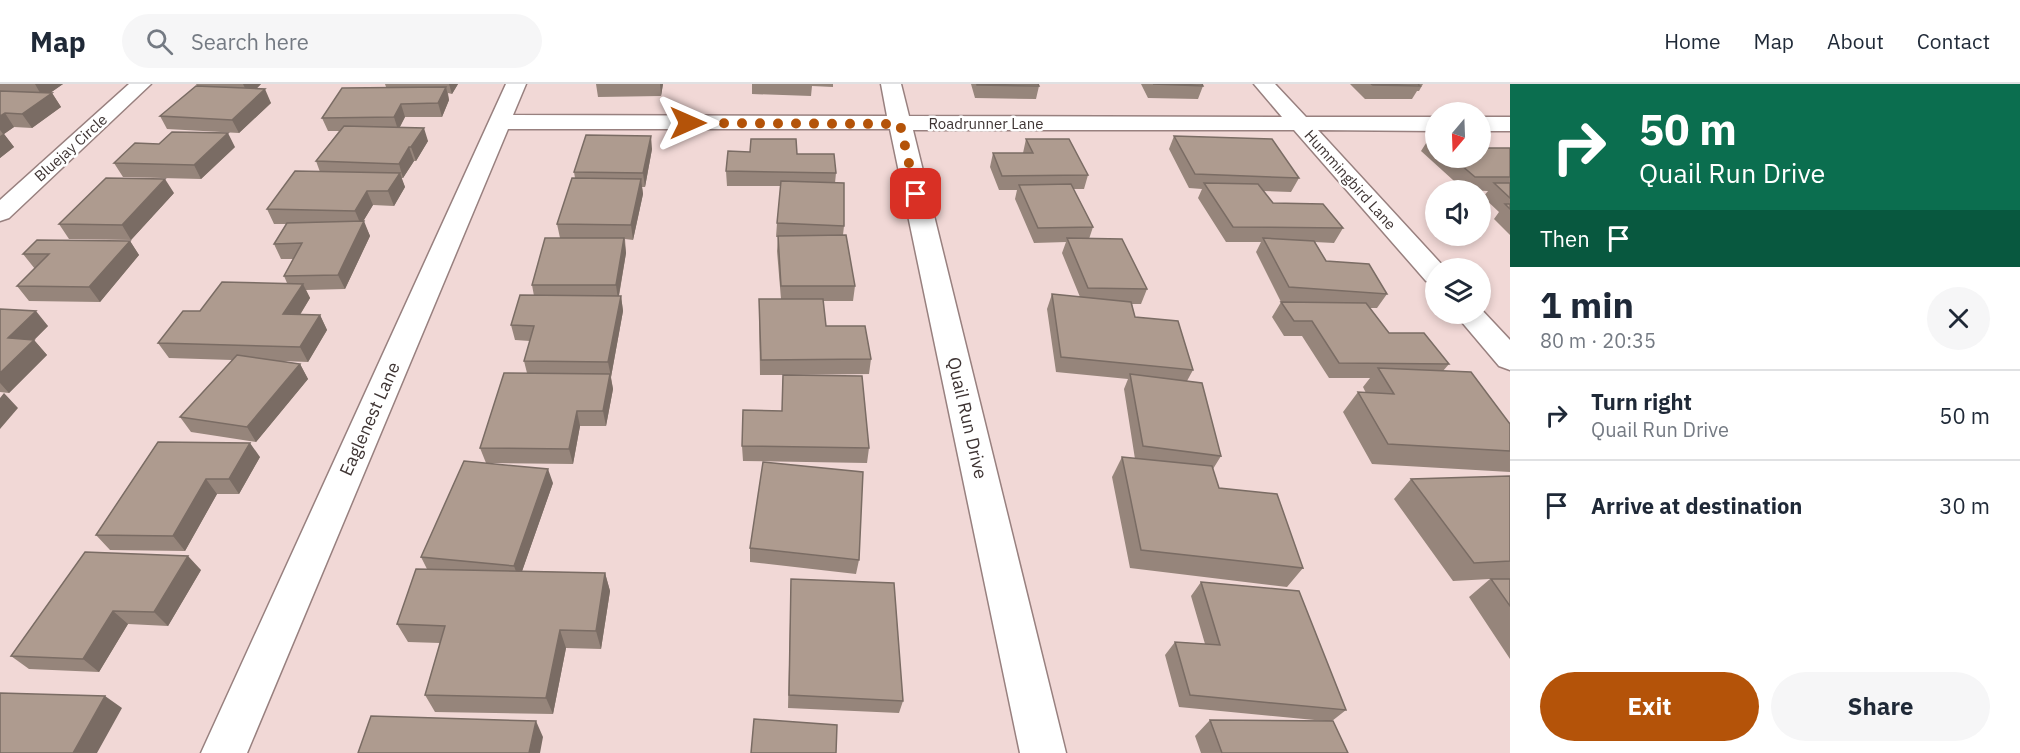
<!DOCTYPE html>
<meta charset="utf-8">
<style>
:root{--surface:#fff;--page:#f6f6f7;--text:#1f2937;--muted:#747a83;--line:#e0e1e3;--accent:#b45309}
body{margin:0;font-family:"IBM Plex Sans",sans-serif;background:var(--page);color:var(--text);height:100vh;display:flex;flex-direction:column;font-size:22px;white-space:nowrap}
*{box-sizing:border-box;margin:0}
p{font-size:20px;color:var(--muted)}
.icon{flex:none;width:33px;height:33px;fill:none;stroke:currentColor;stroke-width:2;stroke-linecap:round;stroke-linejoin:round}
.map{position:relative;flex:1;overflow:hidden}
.sheet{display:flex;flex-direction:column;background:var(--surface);width:510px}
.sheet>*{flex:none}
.top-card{background:#0b6e4f;color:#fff;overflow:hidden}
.needle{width:39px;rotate:199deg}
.controls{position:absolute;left:1425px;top:18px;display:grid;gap:12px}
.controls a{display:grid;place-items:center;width:66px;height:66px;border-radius:50%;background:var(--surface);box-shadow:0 3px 9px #0003;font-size:30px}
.pin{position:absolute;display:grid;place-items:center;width:51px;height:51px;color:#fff;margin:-26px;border-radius:12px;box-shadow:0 3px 9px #0006}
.me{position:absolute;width:66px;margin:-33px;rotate:90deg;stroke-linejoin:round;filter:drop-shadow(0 0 4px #0008)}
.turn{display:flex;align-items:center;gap:21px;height:126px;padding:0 30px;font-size:27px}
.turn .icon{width:78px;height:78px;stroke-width:2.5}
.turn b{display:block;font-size:42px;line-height:51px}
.then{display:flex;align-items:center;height:57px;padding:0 30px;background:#0003;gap:12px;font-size:22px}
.round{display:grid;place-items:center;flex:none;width:63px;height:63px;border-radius:32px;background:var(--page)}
.headline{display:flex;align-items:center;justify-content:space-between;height:102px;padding:0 30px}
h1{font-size:36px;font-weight:700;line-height:45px}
.button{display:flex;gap:12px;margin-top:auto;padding:12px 30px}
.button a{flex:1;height:69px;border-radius:36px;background:var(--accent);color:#fff;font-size:24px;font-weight:700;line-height:69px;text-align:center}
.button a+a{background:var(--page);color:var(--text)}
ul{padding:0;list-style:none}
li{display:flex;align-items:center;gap:18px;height:90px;padding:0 30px;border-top:2px solid var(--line)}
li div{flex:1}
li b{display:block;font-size:22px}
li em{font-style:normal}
header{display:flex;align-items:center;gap:36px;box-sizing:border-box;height:84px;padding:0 30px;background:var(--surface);border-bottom:2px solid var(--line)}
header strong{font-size:28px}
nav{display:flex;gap:33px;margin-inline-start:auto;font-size:21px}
.search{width:420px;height:54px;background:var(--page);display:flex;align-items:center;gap:15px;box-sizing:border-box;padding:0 21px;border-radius:33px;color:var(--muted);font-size:22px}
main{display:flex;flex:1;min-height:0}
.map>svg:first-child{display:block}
</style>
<header>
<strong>Map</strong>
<div class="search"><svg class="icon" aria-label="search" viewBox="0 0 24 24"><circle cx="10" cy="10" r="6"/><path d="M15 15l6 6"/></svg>Search here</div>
<nav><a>Home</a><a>Map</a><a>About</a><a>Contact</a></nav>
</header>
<main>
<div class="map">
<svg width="1510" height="669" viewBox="0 0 1510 669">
<rect width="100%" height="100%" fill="#f1d8d6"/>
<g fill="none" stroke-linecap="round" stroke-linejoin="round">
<defs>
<path id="minor" d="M129 0H151L9 134 0 137V116Z
M506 0H526L513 31 887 32 881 0H901L909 32 1282 33 1254 0H1275L1306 33H1436V47L1318 46 1445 184H1436V199L1426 197 1294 46H913L1066 669H1020L890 45H508L247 669H201Z
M1480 33H1510V47H1480Z
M1480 224 1510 256V286L1499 282 1455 230H1480Z"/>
</defs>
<use href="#minor" stroke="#98807f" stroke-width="3"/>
<use href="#minor" fill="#fff" fill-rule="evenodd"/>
</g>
<path fill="#96857b" d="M0 0H63L50 9H52L61 23 32 44 14 43 4 50 14 63 0 74Z
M196 0H261L256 5 271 19 239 49 167 45 160 32 197 2Z
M385 0H458L452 10 448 9 449 16 442 33H405L400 43 428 57 416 77H414L403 94H401L405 103 394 122 373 121 363 137 370 152 345 205 306 206 310 214 300 231H320L327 246 308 278 282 277 300 280 308 295 256 358 191 348 180 333 232 276 169 274 158 259 200 227 287 199 284 192 293 175H281L274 160 286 140H274L267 125 320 88 316 77 339 47H328L322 34 386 3Z
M596 0H663L661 12 598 13Z
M752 0H833V3L812 2 811 12 752 10Z
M971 0H1038L1039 2 1036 15 975 14Z
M1141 0H1202L1203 2 1198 15 1148 14Z
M1350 0H1423L1419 7H1417L1412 15H1365Z
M1174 52 1299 94 1291 108 1263 107 1273 119 1343 144 1334 159 1315 158 1326 177 1387 210 1377 224H1370L1389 249 1449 280 1443 287 1510 340V388L1372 380 1343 328 1358 308 1366 309 1363 303 1370 294H1329L1302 252H1284L1272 233 1281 218 1256 168 1261 158H1226L1198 114 1202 105 1189 104 1169 65Z
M1430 53H1436V74H1480L1484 64H1510V151L1494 135 1499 128 1483 113 1488 107 1464 106 1421 67Z
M1026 55 1088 91 1084 105H1073L1093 143 1089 155 1147 205 1141 220H1132L1135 233 1193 286 1187 297 1221 372 1213 385 1219 404 1303 484 1287 503 1130 484 1112 393 1122 373 1135 375 1124 305 1128 295 1056 288 1047 225 1052 210 1080 213 1062 169 1066 158 1034 159 1015 115 1017 106H999L990 83 993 69H1023Z
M235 63 201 95 123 93 114 79Z
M652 65 645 103H642L643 110 633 156 625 155 626 169 619 212H621L623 227 611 293 613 305 606 342H580L573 380 486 379 480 364 527 289 524 277 530 257 515 256 511 241 534 212 532 201 560 154 557 140 575 94 574 88Z
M797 70 836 89 835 99 844 142 843 151 855 202 853 217H823L826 242 871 275 869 290 790 291 869 364 867 379 743 377 742 362 782 327 783 291H760L759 230V215H781L777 167 778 153H776L777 139 781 102H727L726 87Z
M174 109 131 156 69 155 59 140Z
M130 157 139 171 100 218 29 217 17 202 35 185 23 170Z
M0 225 48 242 34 256 47 271 9 309 0 308Z
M158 358 260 373 239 410H217L185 467 110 466 96 451Z
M1510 392V575L1469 513 1490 495 1453 497 1394 415 1411 395Z
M553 399 522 487 605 489 610 507 601 565 566 564 553 630 435 628 425 611 440 559 408 558 397 540 427 485 421 473Z
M750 464 859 476 856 490 750 478Z
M201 486 168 542 128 540 99 588 29 585 11 572Z
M791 495 903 617 899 629 788 624Z
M1201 498 1346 626 1332 637 1348 669H1201L1195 652 1210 636 1325 637 1179 623 1165 571 1175 558 1205 560 1191 512Z"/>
<path fill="#7a6c64" d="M35 0H63L43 14Z
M243 0H261L249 12Z
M449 0H458L452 10Z
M660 0H663L661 12Z
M446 3 449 16 442 33 438 19Z
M265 5 271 19 239 49 232 36Z
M52 9 61 23 32 44 22 30Z
M401 20 405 33 398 46 394 33Z
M5 29 14 43 4 50 14 63 0 74V52L3 50 0 46V32Z
M424 44 428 57 416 77 411 63Z
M228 49 235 63 201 95 194 81Z
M651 52 652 65 645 103 643 89Z
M409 63 414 77 403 94 399 80Z
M400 89 405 103 394 122 388 107Z
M165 95 174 109 131 156 122 141Z
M641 95 643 110 633 156 631 141Z
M367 107 373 121 361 141 355 127Z
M364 137 370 152 345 205 338 191Z
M624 154 626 169 618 216 616 201Z
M130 157 139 171 100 218 89 203Z
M303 200 310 214 291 245 283 230Z
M621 212 623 227 611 293 608 278Z
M36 227 48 242 21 269 8 254Z
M320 231 327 246 308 278 300 263Z
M34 256 47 271 9 309 0 299V289Z
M300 280 308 295 256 358 247 343Z
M610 290 613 305 606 342 603 327Z
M4 309 18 324 0 345V314Z
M577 327 580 342 573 380 569 365Z
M250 359 260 373 239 410 229 395Z
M548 385 553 399 519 496 514 482Z
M206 395 217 410 185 467 173 452Z
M188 472 201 486 168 542 154 528Z
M605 489 610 507 601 565 596 547Z
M113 527 128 540 99 588 83 575Z
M560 546 566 564 553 630 546 614Z
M105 612 122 624 97 669H73Z
M536 637 543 653 540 669H529Z"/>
<path fill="#ae9b8f" stroke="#7a6c64" stroke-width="1.5" d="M977 0H1038L1039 2 977 1Z
M1153 0H1202L1203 2Z
M1371 0H1418L1420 2 1373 1Z
M196 2 265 5 232 36 160 32Z
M446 3 438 19 401 20 394 33 322 34 342 4Z
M0 7 52 9 22 30 5 29 0 32Z
M344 42 424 44 411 63H409L399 80 316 77Z
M172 48 228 49 194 81 114 79 135 59 159 60Z
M586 51 651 52 643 89 574 88Z
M1174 52 1272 55 1299 94 1195 90Z
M1430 53H1436V58Z
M751 55H796L797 70H834L836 89 726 87 728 67 750 68Z
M1026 55H1069L1088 91 1002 92 993 69H1033Z
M1480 61 1484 64H1510V93H1475L1453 74H1480Z
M295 87 400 89 388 107H367L355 127 267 125Z
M106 94 165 95 122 141 59 140Z
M572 94 641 95 631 141 557 140Z
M781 97 844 99V142L777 139Z
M1204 99 1258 100 1273 119 1323 120 1343 144 1233 143Z
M1494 99H1510V114Z
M1071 100 1093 143 1038 144 1019 101Z
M1505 120H1510V125Z
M364 137 338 191 284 192 302 159 274 160 287 139Z
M846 151 855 202H781L778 152Z
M545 154H624L616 201H532Z
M1067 154 1122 155 1147 205 1088 204Z
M1263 154 1314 157 1326 177 1369 180 1387 210 1289 203Z
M37 156 130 157 89 203 17 202 49 170H23Z
M222 198 303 200 283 230 320 231 300 263 158 259 183 227H200Z
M1052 210 1131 218 1135 233 1178 237 1193 286 1061 273Z
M520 211 621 212 608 278 524 277 534 242 511 241Z
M759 215H823L826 242H865L871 275 761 276Z
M1281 218 1366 219 1389 249H1424L1449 280 1339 279 1312 237H1294Z
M0 225 36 227 8 254 34 256 0 289Z
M237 271 300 280 247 343 180 333Z
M1378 284 1471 288 1510 340V367L1388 360 1358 308 1394 310Z
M504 289 610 290 603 327H577L569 365 480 364Z
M1130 290 1202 299 1221 372 1143 362Z
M783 291 862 292 869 364 742 362 743 326 782 327Z
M158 358 250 359 229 395H206L173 452 96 451Z
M1122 373 1212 382 1219 404 1277 410 1303 484 1141 466Z
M464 377 548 385 514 482 421 473Z
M763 378 863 388 859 476 750 464Z
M1510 392V477L1474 479 1411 395Z
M85 468 188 472 154 528 113 527 83 575 11 572Z
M416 485 605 489 596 547 560 546 546 614 425 611 445 542 397 540Z
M791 495 894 499 903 617 789 611Z
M1491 495H1510V522Z
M1201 498 1299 507 1346 626 1190 611 1175 558 1220 561Z
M0 609 105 612 73 669H0Z
M371 632 536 637 529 669H358Z
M754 635 837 641 836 669H751Z
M1210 636 1333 637 1348 669H1222Z"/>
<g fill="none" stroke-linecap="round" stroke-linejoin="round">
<path stroke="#b45309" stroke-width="10" stroke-dasharray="0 18" d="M688 39 900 40 916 110"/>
</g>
<g text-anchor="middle" stroke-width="5" stroke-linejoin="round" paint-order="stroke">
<g font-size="15" fill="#3e3433" stroke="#fff">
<text x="986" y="45">Roadrunner Lane</text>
<text transform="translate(71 64) rotate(-42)" y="5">Bluejay Circle</text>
<text transform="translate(1350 96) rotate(48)" y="5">Hummingbird Lane</text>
</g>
<g font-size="18" fill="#3e3433" stroke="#fff">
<text transform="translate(967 334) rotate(77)" y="6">Quail Run Drive</text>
<text transform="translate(370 335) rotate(-66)" y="6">Eaglenest Lane</text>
</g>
</g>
</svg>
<div class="controls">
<a><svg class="needle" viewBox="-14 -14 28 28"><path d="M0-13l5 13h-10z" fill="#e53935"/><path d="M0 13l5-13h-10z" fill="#747a83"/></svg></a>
<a><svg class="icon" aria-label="sound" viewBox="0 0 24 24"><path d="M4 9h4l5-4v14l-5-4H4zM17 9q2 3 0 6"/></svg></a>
<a><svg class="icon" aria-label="layers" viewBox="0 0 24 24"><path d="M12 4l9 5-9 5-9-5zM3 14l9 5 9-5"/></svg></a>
</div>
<div class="pin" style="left:916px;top:110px;background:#d93025"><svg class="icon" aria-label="arrive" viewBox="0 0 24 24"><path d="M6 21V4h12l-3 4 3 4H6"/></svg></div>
<svg class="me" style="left:688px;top:39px" viewBox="-20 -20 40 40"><path d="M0-17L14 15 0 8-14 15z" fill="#b45309" stroke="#fff" stroke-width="4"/></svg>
</div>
<section class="sheet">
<div class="top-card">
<div class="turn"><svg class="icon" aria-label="right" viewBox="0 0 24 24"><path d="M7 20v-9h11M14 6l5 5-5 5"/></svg><div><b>50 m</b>Quail Run Drive</div></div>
<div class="then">Then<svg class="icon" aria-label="arrive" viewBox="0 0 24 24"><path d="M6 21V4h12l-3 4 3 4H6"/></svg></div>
</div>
<div class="headline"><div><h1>1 min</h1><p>80 m · 20:35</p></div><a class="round"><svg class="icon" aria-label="close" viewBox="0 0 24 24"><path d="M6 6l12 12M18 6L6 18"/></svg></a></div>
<ul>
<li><svg class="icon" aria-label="right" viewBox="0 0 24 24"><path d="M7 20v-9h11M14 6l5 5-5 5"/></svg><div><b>Turn right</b><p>Quail Run Drive</p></div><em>50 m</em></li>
<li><svg class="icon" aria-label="arrive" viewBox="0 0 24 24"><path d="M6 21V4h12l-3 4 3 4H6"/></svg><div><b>Arrive at destination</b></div><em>30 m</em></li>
</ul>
<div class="button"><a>Exit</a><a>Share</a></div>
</section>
</main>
